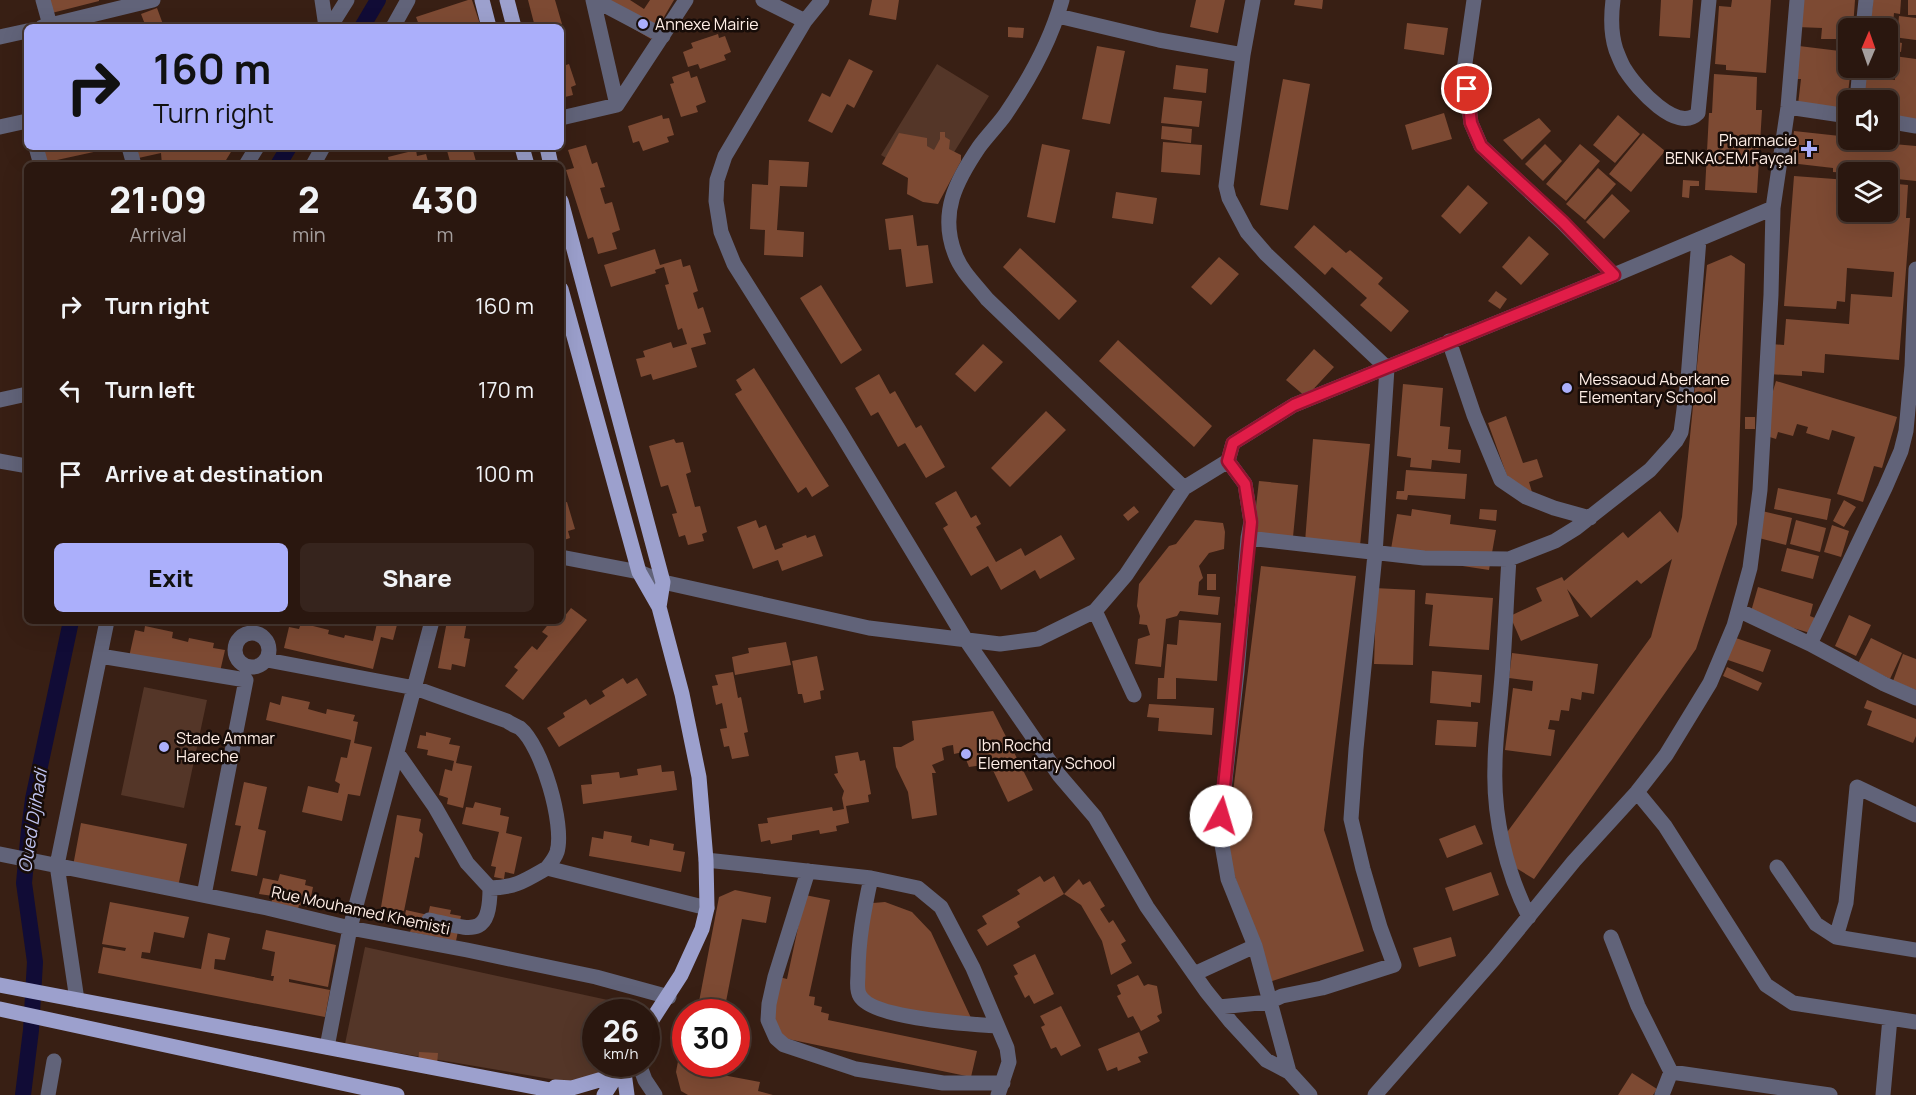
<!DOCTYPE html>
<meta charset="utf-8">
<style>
:root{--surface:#2a170f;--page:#36241d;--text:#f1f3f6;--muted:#a59f9e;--line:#46362f;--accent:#abaffb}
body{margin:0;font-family:Manrope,sans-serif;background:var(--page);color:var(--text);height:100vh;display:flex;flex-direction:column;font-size:22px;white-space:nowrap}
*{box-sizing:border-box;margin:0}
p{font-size:20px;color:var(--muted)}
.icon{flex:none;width:33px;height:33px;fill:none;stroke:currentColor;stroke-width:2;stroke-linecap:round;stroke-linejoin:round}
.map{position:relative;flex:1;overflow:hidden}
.details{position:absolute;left:24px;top:162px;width:540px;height:462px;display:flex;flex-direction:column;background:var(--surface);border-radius:9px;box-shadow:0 6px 24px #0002,0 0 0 2px var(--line)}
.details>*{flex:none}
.top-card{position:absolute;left:24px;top:24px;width:540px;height:126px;border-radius:9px;box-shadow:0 6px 24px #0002,0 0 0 2px var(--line);background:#abaffb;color:#111;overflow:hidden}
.needle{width:39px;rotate:2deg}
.tools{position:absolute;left:1838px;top:18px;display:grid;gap:12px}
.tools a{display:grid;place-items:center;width:60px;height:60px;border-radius:9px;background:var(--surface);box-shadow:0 6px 24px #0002,0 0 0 2px var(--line);font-size:30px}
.speed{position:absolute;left:582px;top:999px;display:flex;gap:12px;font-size:30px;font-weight:700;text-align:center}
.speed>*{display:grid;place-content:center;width:78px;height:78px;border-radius:50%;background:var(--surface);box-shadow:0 6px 24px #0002,0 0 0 2px var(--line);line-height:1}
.speed small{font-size:15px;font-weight:400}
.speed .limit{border:9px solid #d22;background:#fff;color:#111}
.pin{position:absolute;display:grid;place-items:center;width:51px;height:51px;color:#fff;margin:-26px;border:3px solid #fff;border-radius:50%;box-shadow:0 2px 6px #0007}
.me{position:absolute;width:66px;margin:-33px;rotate:6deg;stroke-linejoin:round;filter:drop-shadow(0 0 4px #0008)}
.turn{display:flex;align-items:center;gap:21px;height:126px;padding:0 30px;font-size:27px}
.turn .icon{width:78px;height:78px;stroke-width:2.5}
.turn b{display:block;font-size:42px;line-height:51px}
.eta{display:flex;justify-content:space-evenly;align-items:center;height:102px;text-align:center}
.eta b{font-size:36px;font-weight:800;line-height:42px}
.primary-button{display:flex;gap:12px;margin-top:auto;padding:12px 30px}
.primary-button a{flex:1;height:69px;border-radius:9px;background:var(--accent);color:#111;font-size:24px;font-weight:800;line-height:69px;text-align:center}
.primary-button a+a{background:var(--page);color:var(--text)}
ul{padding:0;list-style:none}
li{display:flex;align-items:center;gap:18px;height:84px;padding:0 30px}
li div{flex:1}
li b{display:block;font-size:22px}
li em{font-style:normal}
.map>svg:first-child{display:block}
</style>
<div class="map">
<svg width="1916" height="1095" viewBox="0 0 1916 1095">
<rect width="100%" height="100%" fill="#381f14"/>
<path fill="#543628" d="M937 64 989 96 933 186 881 155Z
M144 687 207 700 184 808 121 795Z
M365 947 649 1009 646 1012H596V1064H608L593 1077 580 1084 345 1044Z"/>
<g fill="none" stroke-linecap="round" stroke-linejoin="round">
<path stroke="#110c36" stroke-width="16" d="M362 27 378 0
M278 165 289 147
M23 1095 31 1030 35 962 24 883 29 830 33 799 71 621"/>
</g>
<path fill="#7d4a33" d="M40 0H99V1L44 15Z
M468 0H472L481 27H415L419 25 416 17Z
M528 0H555L562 24 555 27H535Z
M598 0H630L644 9 650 0H674L651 39 600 9Z
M872 0H899L896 20 869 15Z
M1196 0H1225L1218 33 1190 27Z
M1295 0H1323L1322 9 1294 5Z
M1661 0H1693L1690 38 1659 36Z
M1732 0H1771L1766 73 1726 70V65L1715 64 1719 6 1731 7Z
M1798 0H1855L1853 28H1848V47H1836L1837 39H1821L1822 28 1797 27Z
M1873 0H1901L1900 14 1894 13 1893 24 1871 21Z
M1908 0H1916V15H1908Z
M157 8 164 27H146L141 14Z
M1899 16 1916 18V40L1893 37 1894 26H1898Z
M1407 23 1448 28 1444 55 1404 49Z
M1008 27 1024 28 1023 38 1008 37Z
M718 34 719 38 725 36 731 52 724 55 726 60 700 69 698 64 688 67 683 52 693 48 691 43Z
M1892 41 1902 43 1901 52 1891 50Z
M1097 46 1125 51 1110 124 1082 119Z
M1799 46 1848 52V68H1851L1845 118 1797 113 1801 79H1795Z
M562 50 566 65 569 64 576 85 571 87 573 95 561 98Z
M1887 55 1916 59V131L1887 127V100H1863L1866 76 1895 80V74L1868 71 1869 68H1887Z
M849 59 873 71 854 108 847 104 832 133 808 121 822 93 830 97Z
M1176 65 1208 69 1206 93 1173 89Z
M689 71 691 78 697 76 706 102 696 106 698 112 681 117 670 84 674 83 672 77Z
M1714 74 1757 77 1756 110H1762L1757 193 1705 190 1709 113H1712Z
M1283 79 1310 84 1288 210 1260 205Z
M1164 97 1202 101 1199 127 1161 123Z
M1444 113 1452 139 1412 150 1405 125Z
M662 115 663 119 669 118 674 135 667 137 669 142 643 151 639 141 633 143 628 126Z
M1618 115 1640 134 1615 163 1593 145Z
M1539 118 1551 131 1522 160 1503 140Z
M1162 126 1192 129 1191 143 1161 139Z
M1794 131 1840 136 1848 140 1916 146V181L1887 178V172H1862V169L1853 168V172L1848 173 1833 172V168L1790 163Z
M940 132H945V137L950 140 949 149 961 155V161L938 204 923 202 907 194 908 178 882 164 883 162 899 133 927 138V146L934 150 940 139Z
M1643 133 1665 151 1631 192 1609 174Z
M1163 142 1202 145 1200 175 1161 172Z
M1042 144 1070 150 1055 223 1027 217Z
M1545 144 1562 161 1543 181 1525 164Z
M1580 144 1600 161 1566 201 1546 184Z
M586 145 592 164 597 162 605 187 600 188 605 204 612 202 620 230 612 233 617 249 598 254 593 237 588 239 566 170 574 168 568 150Z
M31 147H112V148L34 165Z
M125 147H234L223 165H162L161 153 134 159Z
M446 147H472L477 165H451Z
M416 150 417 156 426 154 429 165H380L389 162 388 157Z
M769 160 809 162 807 187 780 186 777 230 804 232 803 257 764 255 765 230 750 229 752 184 768 185Z
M1598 168 1616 184 1585 220 1566 204Z
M1794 176 1848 180V212H1887V183L1908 185 1906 218H1910L1899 360 1825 354 1824 373 1802 371V376L1768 374 1771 344 1784 345 1786 319 1849 324 1851 294 1892 297 1894 272 1847 268 1845 302 1837 301 1836 309 1784 306Z
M1683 180 1699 181V186H1690L1689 198 1682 197Z
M1468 185 1488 203 1460 234 1441 216Z
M1116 192 1157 198 1153 224 1112 218Z
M1612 194 1630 211 1604 239 1586 222Z
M913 215 917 246 928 245 933 283 906 287 901 249 889 250 885 219Z
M1314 225 1346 253 1350 250 1383 278 1378 284 1409 311 1391 332 1360 305 1367 298 1332 267 1325 275 1294 247Z
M1529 236 1549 254 1521 285 1502 267Z
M1020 248 1077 301 1059 320 1003 267Z
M655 249 660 265 681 259 683 267 690 265 698 291 693 293 698 309 703 307 711 332 703 334 706 344 691 348 697 367 653 380 651 374 641 377 636 359 645 357 643 351 671 342 673 348 687 344 682 328 678 330 665 285 669 284 664 267 655 270 656 273 611 287 604 265Z
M1731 255 1745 264 1737 524 1696 649 1534 879 1516 868 1505 835 1651 637 1672 559 1641 584 1637 580 1591 618 1567 589 1579 616 1521 641 1510 616 1542 601 1536 588 1562 577 1564 581 1623 532 1628 538 1660 511 1678 533 1682 517 1707 265Z
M1219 257 1239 274 1211 305 1191 287Z
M821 285 862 350 841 364 800 298Z
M1496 291 1507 299 1500 309 1488 301Z
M1118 340 1212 426 1194 447 1099 361Z
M983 344 1003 362 975 392 955 374Z
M1314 349 1334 367 1306 397 1286 380Z
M754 368 829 486 812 497 806 487 798 493 735 394 742 390 736 380Z
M879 374 890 394 895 391 916 428 921 425 945 467 926 478 905 443 898 447 878 412 871 416 855 388Z
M1776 381 1897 417 1882 468 1874 466 1863 502 1837 494 1855 437 1832 430 1829 440 1806 433 1808 427 1797 424 1793 436 1778 432 1776 439 1760 434Z
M1403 384 1443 388 1440 426 1450 427 1448 449 1461 450 1460 463 1432 460 1431 469 1410 467 1411 458 1397 456Z
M1046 411 1066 430 1010 487 991 468Z
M1506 416 1523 463 1537 459 1543 477 1529 482 1532 492 1515 498 1488 423Z
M1745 417H1755V429H1745Z
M674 439 676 443 683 442 691 472 686 474 695 507 700 506 707 532 702 534 704 541 688 545 685 535 679 537 672 514 677 513 668 485 661 487 649 446Z
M1313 439 1370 444 1360 546 1305 542Z
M1406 470 1467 474 1465 499 1408 495 1407 500 1396 499 1397 491H1404Z
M1259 481 1298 485 1293 537 1253 532Z
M1778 488 1831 499 1827 520 1774 509Z
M956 491 971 518 976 515 981 524 976 527 996 562 1021 548 1025 556 1061 535 1075 559 1040 579 1035 570 1001 590 988 566 971 576 943 528 948 525 935 503Z
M1844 500 1856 507 1844 527 1833 521Z
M567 502 575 529 568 531 570 538 561 541V503Z
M1134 506 1139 512 1128 521 1123 515Z
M1412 509 1451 515 1450 524 1496 530 1489 570 1390 555 1397 514 1411 516Z
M1480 509 1497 510 1496 521 1479 519Z
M1762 511 1792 518 1786 545 1755 537Z
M756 520 759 528 766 525 775 550 783 547 782 544 806 535 807 538 815 535 823 556 782 571 778 560 753 569 737 527Z
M1195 520 1223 523 1225 532 1224 549 1209 553 1199 566 1203 578 1199 582 1198 595 1220 597 1218 615 1180 611 1177 616 1166 619 1161 667 1135 664 1138 639 1150 635 1147 625 1139 624 1140 616 1137 606 1139 584 1169 546 1176 544Z
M1796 520 1826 528 1820 552 1790 544Z
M1832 525 1849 531 1841 557 1824 552Z
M1787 548 1819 556 1813 579 1781 571Z
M1261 566 1356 576 1324 830 1364 951 1269 982 1226 849Z
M1207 574H1216V590H1207Z
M1758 587 1813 604 1810 616 1815 618 1810 633 1750 615Z
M1374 588 1415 590 1413 665 1374 664 1376 605Z
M1426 593 1493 598 1489 650 1429 646 1433 605 1425 604Z
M571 608 587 620 523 700 505 686 518 670 514 667 532 646 537 650 548 636 542 632 551 621H561V615L564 617Z
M1849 615 1871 625 1856 656 1835 646Z
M1179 620 1221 623 1217 681 1176 678V699H1157L1158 678H1164L1167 644 1177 645Z
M372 621H398L393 640 381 637 373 669 284 648 289 627 299 629 301 623 329 630 328 634 344 638 345 635 373 641 377 623Z
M447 621H467L464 638 470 639 465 667 452 664 451 670 438 668Z
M145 626 173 632 172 638 188 642 189 638 214 643 213 648 225 650 219 676 129 657 135 630 144 632Z
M1733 637 1771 650 1763 672 1725 659Z
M1871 638 1902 653 1890 679 1858 663Z
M786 642 791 665 735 675 732 657 749 653 748 648Z
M1512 653 1598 664 1594 694 1582 692 1581 700 1571 698 1569 711 1561 710 1559 721 1550 720 1548 729 1555 730 1551 756 1505 750 1513 688 1532 691 1533 681 1509 678Z
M1903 654 1916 659V690L1893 681Z
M817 656 824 690 820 691 821 699 804 703 802 694H798L792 661Z
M1727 667 1762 683 1758 691 1723 676Z
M1432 671 1482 675 1480 703 1471 702V707L1430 703Z
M733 672 738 698 741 697 748 732 744 733 749 756 732 759 729 746 724 747 720 729 727 728 722 703 716 705 712 686 718 685 715 675Z
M623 678 627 684 637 678 647 695 559 747 547 728 565 717 563 713 586 699 590 705 605 696 602 691Z
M282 696 310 702 308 709 326 714 327 709 355 715 353 721 358 722 354 743 372 747 360 796 348 794 342 821 302 812 308 786 338 793 340 784 335 781 341 757 347 758 351 740 266 720 270 702 280 705Z
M1867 700 1916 719V736L1913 743 1867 725 1872 711 1864 708Z
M1149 704 1214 708 1212 735 1158 731 1159 718 1147 717Z
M993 711 1033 790 1008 802 990 764 969 767 963 752 954 754 953 745 947 746 942 748 944 760 932 765 936 773H932L937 815 912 819 908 792 896 767 893 747H901L914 740 912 721Z
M1437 720 1478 722 1476 747 1435 745Z
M426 732 451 738 449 744 460 746 456 763 472 766 463 808 447 804 448 798 439 795 445 769 452 771 454 761 427 755 428 750 417 748 420 735 426 736Z
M858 752 860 761 865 760 871 794 868 795 869 802 846 806 849 823 836 826 837 831 820 834 819 830 792 835V840L771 844 770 840 761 842 758 824 768 823 767 818 832 807 833 811 844 809 842 798 844 791 834 774 838 773 835 756Z
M661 765 662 772 674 771 677 790 583 804 581 785 592 784 591 775 619 772 620 778 638 775 637 769Z
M244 782 267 787 258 829 266 831 257 876 231 871 241 826 235 825Z
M475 802 501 808 500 815 509 817 506 833 522 837 514 874 505 872 504 879 494 877 496 867 491 866 499 832 462 824 466 807 473 808Z
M397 815 421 819 419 831 423 834 419 858 415 857 404 911 381 907Z
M81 823 187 844 178 887 73 866Z
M1475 825 1483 844 1447 858 1439 839Z
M604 831 632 836 631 842 649 846 650 839 674 844 673 850 685 852 681 872 589 856 592 837 603 839Z
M1491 872 1499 895 1453 911 1445 888Z
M280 874 306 880 305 885 313 887 309 907 299 905 298 909 271 904 273 896 259 894 263 878 278 881Z
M1040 876 1044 882 1054 876 1064 894 1079 879 1083 885 1090 881 1105 906 1100 909 1109 923 1113 920 1126 941 1121 944 1132 963 1111 975 1102 941 1081 905 1064 894 1017 922 1020 927 987 946 977 930 987 924 982 916 1020 894 1017 890Z
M735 890 771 897 766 923 742 919 724 1012H697L719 897Z
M805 895 830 900 809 996 815 997 814 1005 822 1007 821 1012 829 1014 828 1020 977 1051 971 1077 783 1038 771 1017 779 977 787 979Z
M110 902 189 917 184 938 154 932 150 953 142 952 141 958 201 969 208 933 230 938 225 960 215 959 214 969 273 981 274 976H271L275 952 262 949 266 930 336 945 328 987 289 979V982L330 990 325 1017 98 973 103 947 125 951 126 948 102 944Z
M885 902 912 912 931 932 972 1020 882 1007 863 995V939L873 903Z
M430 906 451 910 450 914 461 916 456 941 410 932 412 927 403 925 406 910 428 915Z
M1451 937 1456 956 1419 967 1413 948Z
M1035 954 1054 994 1034 1004 1029 995 1025 998 1014 976 1018 974 1013 965Z
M1138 975 1144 986 1148 984 1157 986 1162 1013 1157 1016 1160 1021 1141 1031 1133 1016 1128 1018 1117 996 1121 994 1117 985Z
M1061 1006 1081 1046 1061 1056 1056 1047 1051 1049 1041 1027 1045 1025 1040 1016Z
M684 1029 686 1064H713L712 1073 760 1082 758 1091 773 1095H688L681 1091 676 1072Z
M1139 1032 1148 1053 1138 1057 1141 1062 1118 1071 1117 1067 1107 1071 1098 1049Z
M419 1052 438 1053 437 1065 418 1064Z
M1632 1073 1657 1089 1653 1095H1618Z"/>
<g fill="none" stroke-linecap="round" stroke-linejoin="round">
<path stroke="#616379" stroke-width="15" d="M43 0 50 25
M322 0 326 27
M595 0 663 36
M763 0 805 21
M822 0 805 21 725 156 717 180 716 201 721 232 734 264 839 430 966 640 1059 775 1095 817 1147 907 1206 991 1231 1022 1266 1060 1289 1072 1310 1095
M1062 0C1051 40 1029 80 1005 115 997 126 987 136 979 147 956 181 939 213 955 254 961 271 976 285 987 299L1184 488
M1474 0 1464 70 1471 123 1481 146 1562 222 1614 275
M1613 0C1611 16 1611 35 1616 50 1619 57 1622 66 1626 71 1637 88 1677 134 1698 113L1709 0
M1058 16 1159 40 1243 55
M42 27 153 0
M330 27 347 0
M393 27 408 0
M1863 28 1866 0
M0 37 27 31
M1857 100 1860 68
M617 105 686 0
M1788 107 1848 116
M561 118 617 105 593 0
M1887 121 1916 126
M0 127 27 121
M36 147 41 165
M129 147 134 165
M246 165 257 147
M313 165 323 147
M1449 341 1474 415 1501 480 1526 497 1554 508 1590 518
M0 400 27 394
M0 461 27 466
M1228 461 1245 484 1251 522 1248 538 1237 672 1221 816V839L1228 879 1255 946 1289 1072
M1248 538 1424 558 1509 559 1555 541 1576 528 1650 470 1676 441 1681 432 1688 379 1699 239
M561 557 639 572 663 582 869 628 1000 644 1038 639 1095 611 1126 575 1184 488 1228 461 1233 443 1294 405 1614 275 1773 208
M1509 559C1506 602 1505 645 1501 688 1499 714 1495 740 1495 766 1493 817 1506 871 1529 917
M1095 611 1134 695
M1740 611 1810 644 1884 684 1916 698
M235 650a17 17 0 1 1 34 0a17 17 0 1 1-34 0Z
M1810 644 1885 488 1901 451 1906 431 1912 366 1916 269
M100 656 246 680 204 895
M267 660 415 688 507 721C511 724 516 726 520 728 542 746 565 825 557 852 555 858 550 864 547 868L707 908
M398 754 435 807 467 863 490 888C515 888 526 880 547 868
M1637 792 1665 826 1766 985 1793 1003 1916 1022
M1916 815 1857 787 1846 903 1836 937 1916 950
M0 854 267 908 350 928 467 950 596 977 669 997
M706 860 871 878 918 888 941 907 973 968 1007 1048 1009 1062 998 1095
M1777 867 1816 924 1836 937
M808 871 775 977 769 1004 768 1020 776 1038 784 1045 856 1069 943 1083H1003
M871 878C864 910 858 941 858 974 858 980 856 990 860 996 873 1019 971 1024 997 1026
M429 920C469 928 490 941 490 888
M1611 937 1638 1006 1671 1072 1662 1095
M1194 974 1255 946
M77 1000 57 865 107 621
M1219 1007 1269 1002 1282 996 1322 988 1394 965 1380 927 1363 869 1351 819 1356 749 1375 554 1387 368 1266 254 1247 232 1229 198 1226 186 1243 55 1253 0
M327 1047 350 928 432 621
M639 1064 645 1080 655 1095
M1671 1072 1830 1095
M48 1095 54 1061
M1375 1095 1494 959 1574 861 1637 792 1666 755 1710 683 1734 626 1750 568 1760 490 1771 295 1773 208 1788 107 1797 0
M1883 1095 1890 1018"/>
<path stroke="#9ca0cd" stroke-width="15" d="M482 0 489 27
M507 0 514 27
M522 147 527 165
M547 147 551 165
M561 201 663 582 659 607
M561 289 639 572 659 607 682 694 699 777 706 860 707 908 702 929 681 975 646 1029
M0 985 566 1093
M0 1009 397 1095
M623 1065 627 1095
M555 1087 572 1088 616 1075
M604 1095 624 1064"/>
</g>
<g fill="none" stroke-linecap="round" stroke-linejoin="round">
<defs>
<path id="route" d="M1221 816 1251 522 1245 484 1228 461 1233 443 1294 405 1614 275 1563 222 1481 146 1471 123 1467 89"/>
</defs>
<use href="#route" stroke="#92132f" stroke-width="15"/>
<use href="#route" stroke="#e11d48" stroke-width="10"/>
</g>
<g fill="#abaffb" stroke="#170c08" stroke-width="2">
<circle cx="643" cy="24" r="6"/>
<path d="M1806 140h6v6h6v6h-6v6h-6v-6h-6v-6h6z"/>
<circle cx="1567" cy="388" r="6"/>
<circle cx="164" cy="747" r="6"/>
<circle cx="966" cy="754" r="6"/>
</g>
<g text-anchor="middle" stroke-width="5" stroke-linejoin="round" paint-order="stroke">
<g font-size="16" fill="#ffeee6" stroke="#170c08" text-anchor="start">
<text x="655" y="30">Annexe Mairie</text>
<text x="1797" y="146" text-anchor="end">Pharmacie<tspan x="1797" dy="18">BENKACEM Fayçal</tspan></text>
<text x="1579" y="385">Messaoud Aberkane<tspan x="1579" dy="18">Elementary School</tspan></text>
<text x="176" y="744">Stade Ammar<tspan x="176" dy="18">Hareche</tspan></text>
<text x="978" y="751">Ibn Rochd<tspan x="978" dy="18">Elementary School</tspan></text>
</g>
<g font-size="16" fill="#ffeee6" stroke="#170c08">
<text transform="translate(361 910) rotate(12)" y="6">Rue Mouhamed Khemisti</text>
</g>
<g font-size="18" font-style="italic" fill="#c0c4f2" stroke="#170c08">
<text transform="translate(33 821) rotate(-81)" y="6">Oued Djihadi</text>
</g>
</g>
</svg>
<div class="tools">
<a><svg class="needle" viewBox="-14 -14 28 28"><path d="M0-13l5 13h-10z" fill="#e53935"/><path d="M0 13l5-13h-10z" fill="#a59f9e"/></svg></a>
<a><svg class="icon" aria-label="sound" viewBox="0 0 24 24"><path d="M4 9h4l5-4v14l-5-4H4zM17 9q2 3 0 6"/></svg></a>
<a><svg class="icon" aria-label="layers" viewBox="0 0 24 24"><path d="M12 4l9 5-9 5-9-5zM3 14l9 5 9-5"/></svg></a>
</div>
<div class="speed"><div>26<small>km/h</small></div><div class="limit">30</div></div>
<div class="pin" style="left:1467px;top:89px;background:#d93025"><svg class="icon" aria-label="arrive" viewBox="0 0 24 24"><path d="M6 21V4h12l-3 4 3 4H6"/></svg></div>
<svg class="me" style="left:1221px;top:816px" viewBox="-20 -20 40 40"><circle r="19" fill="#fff"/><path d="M0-13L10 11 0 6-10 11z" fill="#e11d48"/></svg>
<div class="top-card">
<div class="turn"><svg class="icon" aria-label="right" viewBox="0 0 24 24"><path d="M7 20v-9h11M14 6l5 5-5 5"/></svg><div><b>160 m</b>Turn right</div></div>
</div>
<section class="details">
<div class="eta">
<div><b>21:09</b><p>Arrival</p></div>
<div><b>2</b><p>min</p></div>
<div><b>430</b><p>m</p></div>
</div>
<ul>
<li><svg class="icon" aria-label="right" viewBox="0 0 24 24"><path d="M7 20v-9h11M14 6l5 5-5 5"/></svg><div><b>Turn right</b></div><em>160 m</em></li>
<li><svg class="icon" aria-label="left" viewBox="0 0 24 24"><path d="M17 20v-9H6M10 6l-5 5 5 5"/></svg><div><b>Turn left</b></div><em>170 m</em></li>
<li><svg class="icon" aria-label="arrive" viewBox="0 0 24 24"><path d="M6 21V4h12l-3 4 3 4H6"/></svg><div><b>Arrive at destination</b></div><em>100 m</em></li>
</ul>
<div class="primary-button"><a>Exit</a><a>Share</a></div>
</section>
</div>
